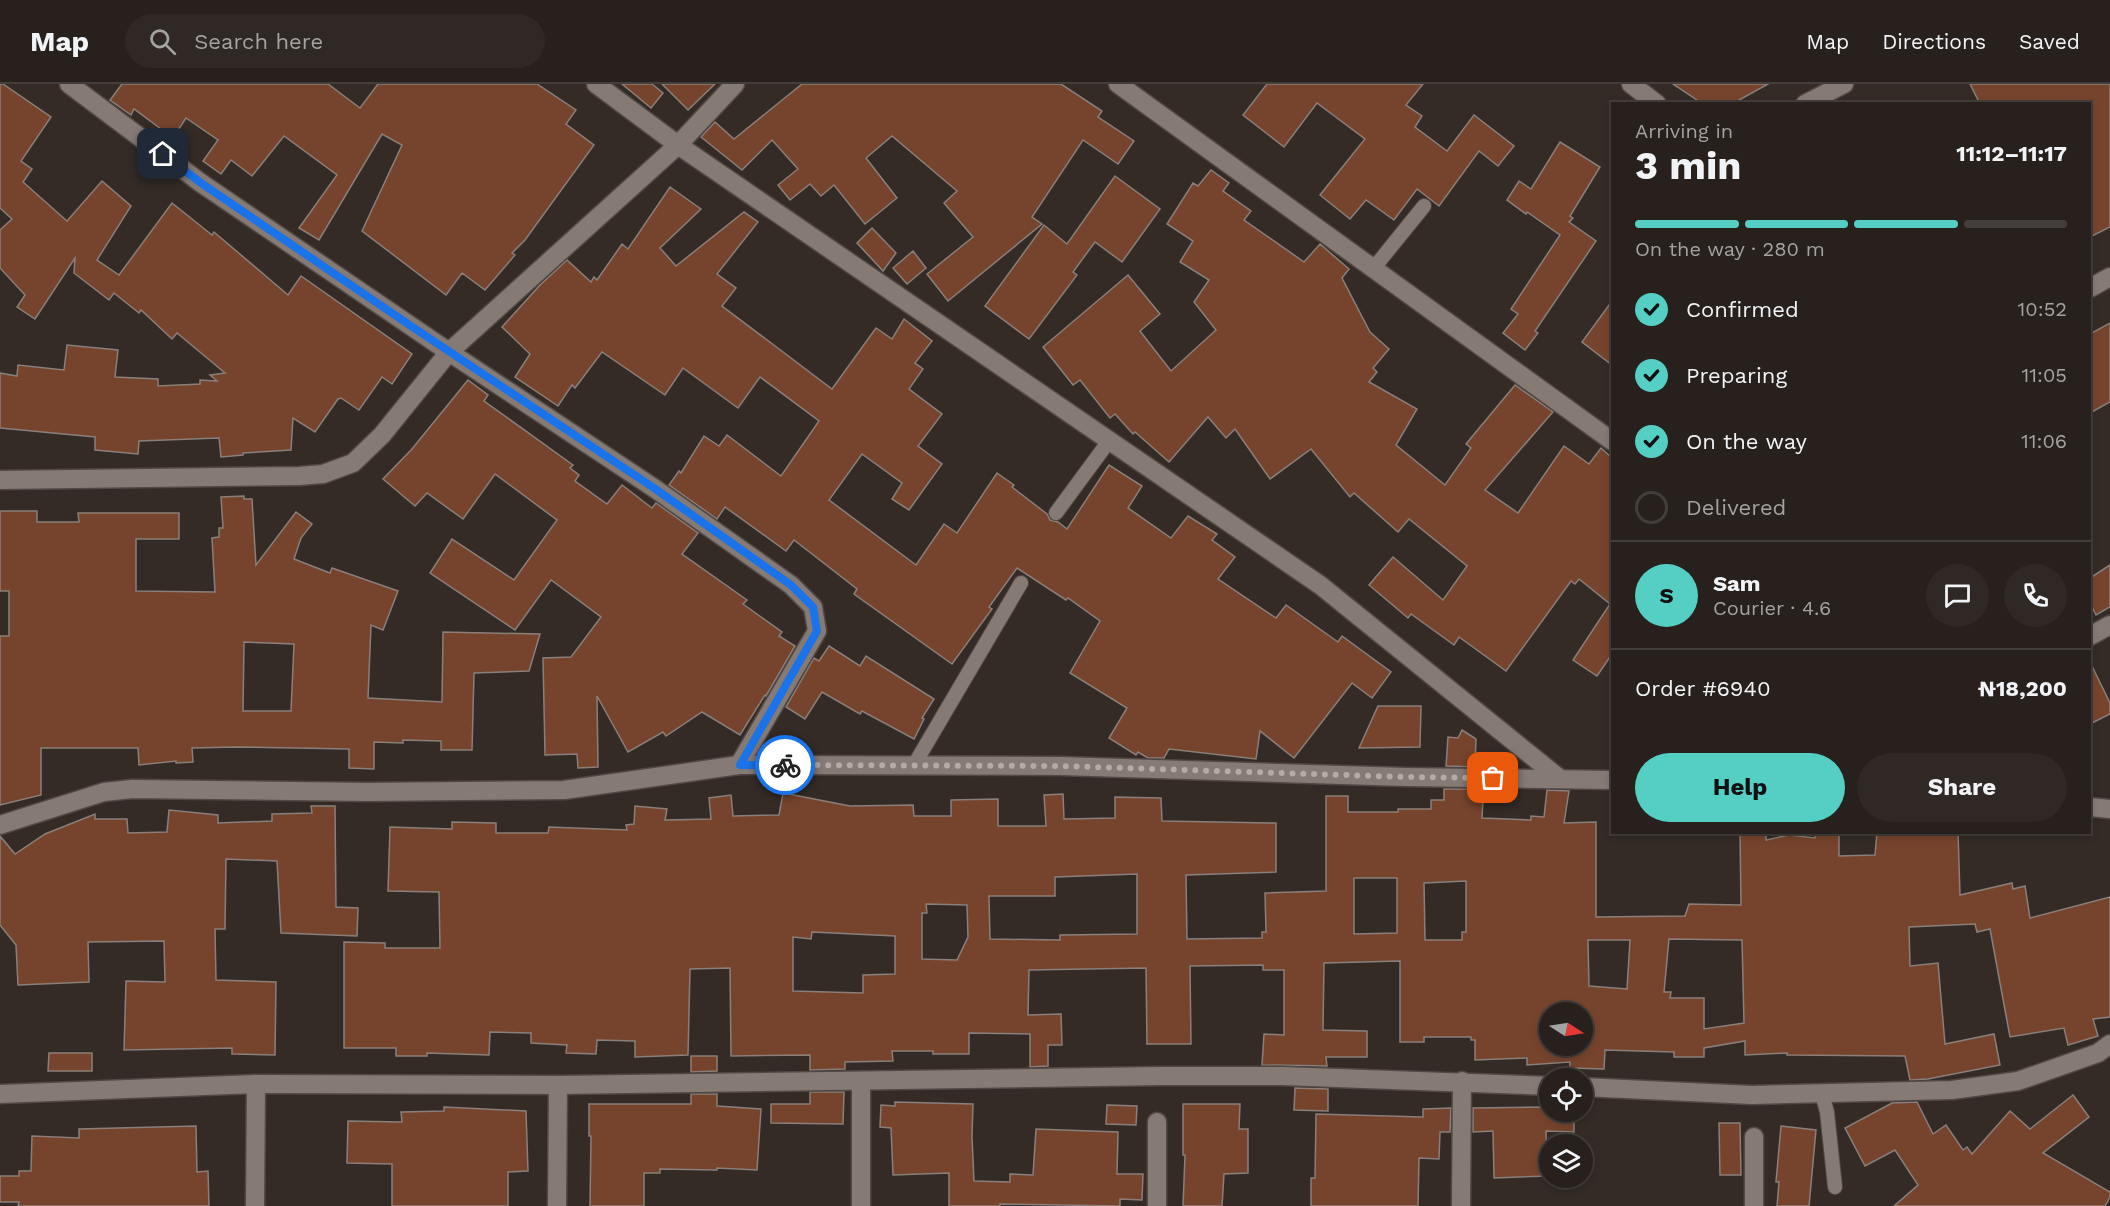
<!DOCTYPE html>
<html lang="en">
<head>
<meta charset="utf-8">
<style>
	:root { --surface:#27201c; --page:#2f2825; --text:#f1f3f6; --muted:#a4a3a3; --line:#433e3b; --accent:#55cec4 }
	body { margin:0; font-family:"Work Sans",sans-serif; background:var(--page); color:var(--text); height:100vh; display:flex; flex-direction:column; font-size:22px; white-space:nowrap }
	* { box-sizing:border-box; margin:0 }
	p { font-size:20px; color:var(--muted) }
	.icon { flex:none; width:33px; height:33px; fill:none; stroke:currentColor; stroke-width:2; stroke-linecap:round; stroke-linejoin:round }
	.map { position:relative; flex:1; overflow:hidden }
	.panel { position:absolute; left:1611px; top:18px; width:480px; height:732px; display:flex; flex-direction:column; background:var(--surface); border-radius:0px; box-shadow:0 3px 9px #0003,0 0 0 2px var(--line) }
	.panel>* { flex:none }
	.needle { width:39px; rotate:102deg }
	.fabs { position:absolute; left:1539px; top:918px; display:grid; gap:12px }
	.fabs a { display:grid; place-items:center; width:54px; height:54px; border-radius:50%; background:var(--surface); box-shadow:0 3px 9px #0003,0 0 0 2px var(--line); font-size:30px }
	.pin { position:absolute; display:grid; place-items:center; width:51px; height:51px; color:#fff; margin:-26px; border-radius:12px; box-shadow:0 3px 9px #0006 }
	.courier { position:absolute; display:grid; place-items:center; width:60px; height:60px; margin:-30px; border:4px solid #1a73e8; border-radius:50%; background:#fff; color:#222; box-shadow:0 2px 8px #0007 }
	.overview em { font-style:normal; font-weight:700 }
	.overview div { display:flex; flex-direction:column-reverse }
	.overview { display:flex; align-items:center; justify-content:space-between; height:102px; padding:0 24px }
	h1 { font-size:39px; font-weight:700; line-height:45px }
	.bar { display:grid; grid-template-columns:repeat(4,1fr); gap:9px 6px; align-content:center; height:72px; padding:0 24px }
	.bar i { height:8px; border-radius:4px; background:var(--line) }
	.bar .on { background:var(--accent) }
	.bar p { grid-column:span 4 }
	.line { display:flex; align-items:center; gap:15px; padding:0 24px; border-top:2px solid var(--line) }
	.line div { flex:1 }
	.round { display:grid; place-items:center; flex:none; width:63px; height:63px; border-radius:32px; background:var(--page) }
	ol { padding:0 24px; list-style:none }
	li { display:flex; align-items:center; gap:18px; height:66px }
	li p { margin-inline-start:auto }
	li .icon { padding:6px; border-radius:50%; background:var(--accent); color:#111; stroke-width:4 }
	li:last-child { color:var(--muted) }
	li i { width:33px; height:33px; border:3px solid var(--line); border-radius:50% }
	.primary-button { display:flex; gap:12px; margin-top:auto; padding:12px 24px }
	.primary-button a { flex:1; height:69px; border-radius:36px; background:var(--accent); color:#111; font-size:24px; font-weight:700; line-height:69px; text-align:center }
	.primary-button a+a { background:var(--page); color:var(--text) }
	header { display:flex; align-items:center; gap:36px; box-sizing:border-box; height:84px; padding:0 30px; background:var(--surface); border-bottom:2px solid var(--line) }
	header strong { font-size:28px }
	nav { display:flex; gap:33px; margin-inline-start:auto; font-size:21px }
	.search { width:420px; height:54px; background:var(--page); display:flex; align-items:center; gap:15px; box-sizing:border-box; padding:0 21px; border-radius:33px; color:var(--muted); font-size:22px }
	.map>svg:first-child { display:block }
	.building { fill:#76442d; stroke:#8a7f7a; stroke-width:1.5; fill-rule:evenodd }
	.lines { fill:none; stroke-linecap:round; stroke-linejoin:round }
	.lane-casing { stroke:#514845; stroke-width:16 }
	.street-casing { stroke:#514845; stroke-width:21 }
	.lane { stroke:#867a75; stroke-width:14 }
	.street { stroke:#867a75; stroke-width:18 }
	.done { stroke:#b3aba8; stroke-width:6; stroke-dasharray:0 10.8 }
	.route { stroke:#1a73e8; stroke-width:8 }
</style>
</head>
<body>
<header>
<strong>Map</strong>
<div class="search"><svg class="icon" aria-label="search" viewBox="0 0 24 24"><circle cx="10" cy="10" r="6"/><path d="M15 15l6 6"/></svg>Search here</div>
<nav><a>Map</a><a>Directions</a><a>Saved</a></nav>
</header>
<div class="map">
<svg width="2110" height="1122" viewBox="0 0 2110 1122">
	<rect width="100%" height="100%" fill="#342b26"/>
	<!-- building -->
	<g class="building">
		<polygon points="0,0 3,0 51,33 21,77 32,85 23,98 67,137 102,97 131,122 97,176 119,191 172,119 212,151 214,148 288,211 301,192 412,270 392,300 382,293 359,326 341,314 338,315 315,348 293,334 291,366 243,369 243,371 221,373 219,354 139,357 138,370 95,366 95,353 0,344 0,289 17,292 18,281 64,286 67,261 118,266 115,293 158,295 158,302 200,300 200,296 217,297 210,291 225,289 177,249 172,255 141,226 139,229 114,209 109,216 74,189 75,174 35,235 17,223 25,211 0,184 0,146 12,135 0,124"/>
		<polygon points="122,0 328,0 360,24 378,0 537,0 576,26 566,40 594,61 525,156 512,169 515,171 485,206 462,189 446,211 362,147 402,61 382,50 319,156 299,144 337,91 284,52 252,92 231,76 221,90 203,77 218,56 186,34 173,54 134,25 131,31 110,16"/>
		<polygon points="622,0 652,0 663,9 651,24"/>
		<polygon points="662,0 715,0 688,26"/>
		<polygon points="802,0 1061,0 1102,27 1098,33 1134,57 1118,80 1083,56 1032,133 1042,140 948,217 927,190 973,153 944,119 957,107 892,52 866,74 897,114 865,140 834,101 821,112 810,100 790,116 778,101 798,85 772,56 742,86 701,53 715,38 734,55"/>
		<polygon points="1267,0 1423,0 1406,21 1422,32 1415,43 1447,67 1474,31 1514,62 1498,82 1479,67 1439,122 1417,105 1394,136 1366,116 1350,135 1320,111 1365,55 1317,19 1284,63 1243,31"/>
		<polygon points="1673,0 1768,0 1732,20 1703,20"/>
		<polygon points="1970,0 2110,0 2110,143 2090,153 2090,20 1980,20"/>
		<polygon points="1560,58 1600,83 1570,132 1573,134 1569,138 1596,157 1535,247 1538,249 1525,266 1503,249 1518,230 1511,225 1560,151 1527,128 1526,130 1507,116 1519,97 1531,105"/>
		<polygon points="1211,86 1229,99 1223,107 1251,127 1244,136 1304,178 1320,160 1349,185 1342,194 1370,248 1389,265 1373,284 1377,288 1369,298 1417,325 1396,361 1445,401 1471,364 1466,360 1515,301 1553,328 1485,406 1518,429 1564,362 1589,380 1601,364 1612,374 1612,570 1597,592 1573,576 1610,520 1579,495 1575,500 1571,497 1506,587 1459,553 1454,561 1411,530 1408,534 1369,501 1393,473 1443,516 1467,482 1409,435 1398,448 1354,409 1350,413 1311,365 1270,395 1235,345 1226,354 1208,333 1169,378 1135,348 1133,350 1115,330 1110,334 1080,296 1073,301 1043,263 1128,191 1160,230 1140,247 1171,287 1216,246 1194,218 1209,196 1180,178 1193,157 1167,140 1193,99 1198,102"/>
		<polygon points="1115,92 1160,125 1122,178 1095,158 1073,188 1077,191 1029,255 985,222 1044,141 1067,160"/>
		<polygon points="670,103 701,125 660,164 676,182 744,128 758,138 717,190 736,204 722,222 832,305 876,244 892,255 904,235 932,257 915,279 923,285 909,305 942,330 918,362 942,380 909,426 892,415 902,399 862,370 829,416 916,481 944,440 957,449 997,389 1014,401 1012,403 1047,430 1050,436 1058,438 1067,445 1109,381 1142,402 1128,424 1171,454 1188,432 1217,450 1212,456 1235,473 1218,495 1276,534 1286,521 1338,558 1342,552 1391,588 1372,614 1352,599 1294,674 1260,647 1256,675 1169,665 1164,674 1148,674 1138,668 1136,671 1109,654 1127,624 1070,589 1100,537 1068,514 1066,516 1017,484 989,523 992,525 952,580 854,510 857,505 794,456 786,467 725,423 717,435 669,401 679,387 681,389 704,352 719,362 727,351 781,392 819,337 760,293 738,324 683,284 665,311 602,268 575,304 572,301 558,322 515,293 530,270 502,243 540,201 567,176 591,198 594,193 597,196 622,160 628,165"/>
		<polygon points="872,144 896,169 883,187 857,159"/>
		<polygon points="913,167 926,184 907,200 893,184"/>
		<polygon points="1612,217 1612,281 1582,258"/>
		<polygon points="2110,239 2110,318 2090,329 2090,250"/>
		<polygon points="468,296 488,311 484,317 573,381 570,384 579,391 575,397 607,420 622,401 652,424 656,419 698,449 682,470 747,516 743,520 782,548 779,552 795,562 766,612 765,611 740,651 702,628 666,652 663,648 628,668 597,612 598,683 578,684 577,670 545,671 543,574 571,573 601,533 551,496 515,546 430,489 452,455 514,496 557,436 495,390 463,435 427,409 415,422 383,395 412,365"/>
		<path d="M 244,412 L 244,415 L 252,415 L 256,481 L 296,428 L 312,440 L 301,454 L 294,475 L 330,489 L 332,484 L 398,507 L 383,546 L 371,541 L 368,614 L 442,618 L 443,548 L 540,550 L 529,587 L 474,589 L 472,666 L 441,666 L 441,657 L 403,656 L 403,659 L 374,658 L 374,685 L 349,684 L 349,665 L 236,663 L 192,664 L 193,678 L 176,679 L 176,677 L 139,681 L 138,664 L 41,664 L 41,711 L 0,721 L 0,552 L 9,552 L 9,507 L 0,507 L 0,427 L 37,427 L 37,438 L 79,438 L 78,429 L 179,429 L 179,455 L 136,455 L 136,507 L 215,508 L 212,454 L 219,453 L 219,444 L 223,444 L 221,413 ZM 244,558 L 294,560 L 291,627 L 243,627 Z"/>
		<polygon points="2110,481 2110,523 2096,531 2090,519 2090,494"/>
		<polygon points="829,562 860,582 866,572 934,615 922,634 924,635 914,655 862,627 860,630 822,608 805,635 786,623 814,574 819,577"/>
		<polygon points="2090,578 2110,619 2110,630 2090,640"/>
		<polygon points="1378,622 1421,622 1420,663 1359,664"/>
		<polygon points="1462,646 1476,655 1475,683 1446,682 1448,653 1458,654"/>
		<path d="M 1444,705 L 1474,705 L 1474,716 L 1483,716 L 1482,734 L 1531,736 L 1531,732 L 1544,733 L 1547,706 L 1569,707 L 1564,739 L 1596,738 L 1596,833 L 1685,832 L 1689,820 L 1741,821 L 1740,748 L 1766,748 L 1766,756 L 1789,751 L 1815,754 L 1815,748 L 1839,748 L 1839,772 L 1875,771 L 1877,748 L 1958,748 L 1960,811 L 2012,799 L 2013,805 L 2025,802 L 2030,834 L 2110,813 L 2110,933 L 2093,935 L 2098,952 L 2068,961 L 2064,944 L 2010,953 L 1990,845 L 1977,848 L 1975,840 L 1909,843 L 1910,882 L 1938,879 L 1945,960 L 1994,950 L 2000,981 L 1928,995 L 1910,996 L 1905,972 L 1787,971 L 1787,969 L 1745,971 L 1745,957 L 1704,964 L 1704,973 L 1674,973 L 1674,968 L 1605,966 L 1604,985 L 1570,984 L 1570,978 L 1527,981 L 1527,974 L 1475,976 L 1475,956 L 1471,956 L 1471,953 L 1424,953 L 1424,958 L 1400,958 L 1400,877 L 1324,879 L 1323,946 L 1367,947 L 1367,973 L 1326,973 L 1327,982 L 1262,981 L 1264,950 L 1284,951 L 1284,886 L 1263,886 L 1263,881 L 1190,882 L 1191,960 L 1147,960 L 1146,884 L 1029,886 L 1028,931 L 1061,930 L 1062,961 L 1048,961 L 1048,982 L 1030,983 L 1030,950 L 969,949 L 969,970 L 933,970 L 933,967 L 892,967 L 893,977 L 845,978 L 845,985 L 810,986 L 810,971 L 731,972 L 730,884 L 690,885 L 688,971 L 635,973 L 635,957 L 597,956 L 596,970 L 566,969 L 567,961 L 531,959 L 531,949 L 490,948 L 489,971 L 427,969 L 427,972 L 396,972 L 396,964 L 344,964 L 344,858 L 385,859 L 385,864 L 440,864 L 439,808 L 388,807 L 390,743 L 452,745 L 452,738 L 496,739 L 496,749 L 548,749 L 549,743 L 627,746 L 626,741 L 634,740 L 635,722 L 667,725 L 665,736 L 711,735 L 709,714 L 731,711 L 733,732 L 779,731 L 783,709 L 850,722 L 913,721 L 914,732 L 951,732 L 951,716 L 998,715 L 998,742 L 1046,742 L 1044,711 L 1063,710 L 1064,735 L 1115,734 L 1115,713 L 1161,714 L 1162,737 L 1276,739 L 1276,788 L 1186,791 L 1187,855 L 1262,854 L 1262,848 L 1266,848 L 1265,809 L 1326,807 L 1326,712 L 1348,712 L 1348,728 L 1398,728 L 1398,725 L 1431,725 L 1431,716 L 1444,716 ZM 1137,790 L 1137,850 L 1060,851 L 1060,856 L 990,855 L 989,812 L 1055,812 L 1055,793 ZM 1354,794 L 1397,794 L 1397,849 L 1354,850 ZM 1466,797 L 1466,848 L 1462,848 L 1462,856 L 1425,856 L 1424,799 ZM 926,820 L 967,821 L 968,853 L 957,876 L 922,875 L 922,829 L 927,829 ZM 812,848 L 895,852 L 895,890 L 863,891 L 863,909 L 793,907 L 793,853 L 811,855 ZM 1669,855 L 1742,856 L 1744,939 L 1704,945 L 1704,914 L 1670,914 L 1671,908 L 1664,908 ZM 1588,856 L 1630,856 L 1627,905 L 1589,902 ZM 1550,928 L 1582,928 L 1582,962 L 1550,962 Z"/>
		<polygon points="311,722 335,722 336,823 358,824 357,852 281,849 277,777 226,775 225,845 215,845 216,896 276,898 275,971 232,970 232,964 124,966 126,897 165,898 164,857 88,858 89,898 18,901 16,861 0,841 0,752 15,770 45,750 95,730 95,735 127,735 128,749 167,748 169,726 218,731 218,739 272,737 272,730 312,729"/>
		<polygon points="49,969 92,969 92,987 48,987"/>
		<polygon points="691,972 717,972 717,987 691,988"/>
		<polygon points="1295,1004 1328,1005 1328,1027 1294,1026"/>
		<polygon points="810,1008 844,1008 843,1040 771,1039 771,1020 810,1020"/>
		<polygon points="691,1010 717,1010 717,1022 761,1025 757,1086 717,1084 717,1086 660,1085 660,1089 644,1089 644,1122 590,1122 591,1052 589,1052 589,1020 691,1020"/>
		<polygon points="2073,1011 2089,1033 2043,1069 2110,1108 2110,1113 2105,1122 1894,1122 1918,1101 1895,1066 1865,1082 1845,1044 1892,1019 1917,1018 1933,1050 1946,1041 1963,1066 1967,1063 1972,1070 2010,1027 2030,1045"/>
		<polygon points="895,1018 973,1020 972,1053 974,1097 1010,1098 1010,1090 1033,1091 1036,1045 1118,1048 1117,1090 1143,1090 1142,1116 1120,1115 1120,1122 1000,1120 1000,1122 949,1122 949,1089 893,1091 891,1044 880,1043 881,1021 895,1022"/>
		<polygon points="1183,1020 1240,1020 1239,1045 1248,1045 1248,1089 1224,1090 1222,1122 1183,1122 1185,1071 1183,1071"/>
		<polygon points="1107,1021 1137,1022 1136,1041 1106,1040"/>
		<polygon points="444,1023 526,1027 528,1087 508,1088 508,1122 392,1122 392,1080 347,1079 348,1037 402,1038 401,1028 444,1027"/>
		<polygon points="1550,1023 1550,1028 1574,1028 1574,1048 1546,1047 1547,1092 1494,1094 1493,1047 1473,1048 1473,1024"/>
		<polygon points="1451,1024 1450,1048 1440,1048 1439,1075 1419,1074 1418,1122 1311,1122 1311,1094 1315,1094 1316,1030 1423,1033 1423,1025"/>
		<polygon points="1719,1039 1740,1039 1741,1091 1720,1091"/>
		<polygon points="196,1042 197,1088 208,1087 209,1122 18,1122 19,1118 0,1118 0,1092 19,1092 19,1087 31,1087 32,1052 79,1054 79,1045"/>
		<polygon points="1781,1042 1816,1046 1809,1122 1777,1122 1779,1098 1776,1098"/>
	</g>
	<g class="lines">
		<!-- lane casing -->
		<g class="lane-casing">
			<g id="lane">
				<polyline points="1373,185 1424,122"/>
				<polyline points="1056,429 1109,357"/>
				<polyline points="914,681 1021,499"/>
				<polyline points="1822,1010 1827,1028 1835,1103"/>
			</g>
		</g>
		<!-- street casing -->
		<g class="street-casing">
			<g id="street">
				<polyline points="69,0 201,99 449,268 654,404 791,501 813,523 817,547 739,681"/>
				<polyline points="596,0 678,61 1320,501 1559,694"/>
				<polyline points="1118,0 1612,357"/>
				<polyline points="1631,0 1657,20"/>
				<polyline points="1805,20 1844,0"/>
				<polyline points="2090,204 2110,193"/>
				<polyline points="0,396 299,392 323,390 353,379 382,351 449,268 678,61 735,0"/>
				<polyline points="2090,552 2110,541"/>
				<polyline points="2090,723 2110,725"/>
				<polyline points="0,741 104,708 132,705 368,708 564,706 739,681 1061,682 1406,693 1612,696"/>
				<polyline points="1582,1003 1752,1011 1952,1006 2018,997 2098,969 2110,960"/>
				<polyline points="0,1010 256,1000 558,1001 1161,992 1283,992 1550,1002"/>
				<polyline points="1754,1053 1754,1122"/>
				<polyline points="255,1122 256,1000"/>
				<polyline points="557,1122 558,1001"/>
				<polyline points="861,1122 861,997"/>
				<polyline points="1157,1122 1157,1038"/>
				<polyline points="1461,1122 1462,997"/>
			</g>
		</g>
		<!-- lane -->
		<use href="#lane" class="lane"/>
		<!-- street -->
		<use href="#street" class="street"/>
	</g>
	<g class="lines">
		<!-- done -->
		<polyline class="done" points="785,681 1061,682 1406,693 1493,694"/>
		<!-- route -->
		<polyline class="route" points="163,70 201,99 411,242 654,404 791,501 813,523 817,547 740,681 785,681"/>
	</g>
</svg>
<div class="fabs">
<a><svg class="needle" viewBox="-14 -14 28 28"><path d="M0-13l5 13h-10z" fill="#e53935"/><path d="M0 13l5-13h-10z" fill="#a4a3a3"/></svg></a>
<a><svg class="icon" aria-label="locate" viewBox="0 0 24 24"><circle cx="12" cy="12" r="6"/><path d="M12 2v4M12 18v4M2 12h4M18 12h4"/></svg></a>
<a><svg class="icon" aria-label="layers" viewBox="0 0 24 24"><path d="M12 4l9 5-9 5-9-5zM3 14l9 5 9-5"/></svg></a>
</div>
<div class="pin" style="left:1493px;top:694px;background:#ea580c"><svg class="icon" aria-label="bag" viewBox="0 0 24 24"><path d="M5 8h14l-1 12H6zM9 8a3 3 0 0 1 6 0"/></svg></div>
<div class="pin" style="left:163px;top:70px;background:#1f2937"><svg class="icon" aria-label="home" viewBox="0 0 24 24"><path d="M3 11l9-7 9 7M6 9v11h12V9"/></svg></div>
<div class="courier" style="left:785px;top:681px"><svg class="icon" aria-label="bike" viewBox="0 0 24 24"><circle cx="6" cy="16" r="4"/><circle cx="18" cy="16" r="4"/><path d="M6 16l4-8h5l3 8M10 8l3 8H6M13 5h3"/></svg></div>
<section class="panel">
<div class="overview"><div><h1>3 min</h1><p>Arriving in</p></div><em>11:12–11:17</em></div>
<div class="bar"><i class="on"></i><i class="on"></i><i class="on"></i><i></i><p>On the way · 280 m</p></div>
<ol>
<li><svg class="icon" aria-label="check" viewBox="0 0 24 24"><path d="M5 12l5 5 9-10"/></svg>Confirmed<p>10:52</p></li>
<li><svg class="icon" aria-label="check" viewBox="0 0 24 24"><path d="M5 12l5 5 9-10"/></svg>Preparing<p>11:05</p></li>
<li><svg class="icon" aria-label="check" viewBox="0 0 24 24"><path d="M5 12l5 5 9-10"/></svg>On the way<p>11:06</p></li>
<li><i></i>Delivered</li>
</ol>
<div class="line" style="height:108px"><b class="round" style="background:var(--accent);color:#111">S</b><div><b>Sam</b><p>Courier · 4.6</p></div><a class="round"><svg class="icon" aria-label="chat" viewBox="0 0 24 24"><path d="M4 5h16v11H9l-5 4z"/></svg></a><a class="round"><svg class="icon" aria-label="phone" viewBox="0 0 24 24"><path d="M5 4h4l2 5-3 2q2 4 5 5l2-3 5 2v4C11 20 4 13 5 4z"/></svg></a></div>
<div class="line" style="height:78px"><div>Order #6940</div><b>₦18,200</b></div>
<div class="primary-button"><a>Help</a><a>Share</a></div>
</section>
</div>
</body>
</html>
